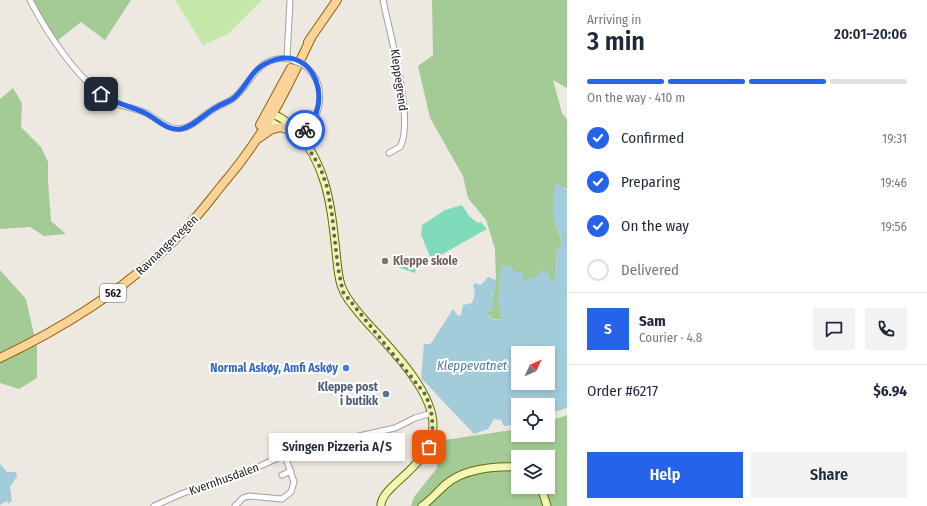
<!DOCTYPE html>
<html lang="en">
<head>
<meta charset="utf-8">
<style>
	:root { --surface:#fff; --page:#f2f2f3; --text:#1f2937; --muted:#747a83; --line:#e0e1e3; --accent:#2563eb }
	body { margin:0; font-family:"Fira Sans Condensed",sans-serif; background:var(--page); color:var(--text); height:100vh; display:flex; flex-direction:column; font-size:15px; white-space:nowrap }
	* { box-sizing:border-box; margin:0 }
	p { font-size:13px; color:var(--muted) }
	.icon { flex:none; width:22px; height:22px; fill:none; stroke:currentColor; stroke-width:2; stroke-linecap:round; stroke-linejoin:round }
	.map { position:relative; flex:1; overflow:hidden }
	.details { display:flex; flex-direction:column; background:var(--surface); width:360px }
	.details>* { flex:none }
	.needle { width:26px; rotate:46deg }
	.fabs { position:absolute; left:511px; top:346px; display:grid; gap:8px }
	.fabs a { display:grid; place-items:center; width:44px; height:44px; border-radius:0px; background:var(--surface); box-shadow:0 2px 6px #0003; font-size:20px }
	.pin { position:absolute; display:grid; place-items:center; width:34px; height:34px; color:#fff; margin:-17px; border-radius:8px; box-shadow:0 2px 6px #0006 }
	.courier { position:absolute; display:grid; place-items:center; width:40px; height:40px; margin:-20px; border:3px solid #2563eb; border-radius:50%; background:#fff; color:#222; box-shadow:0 1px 5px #0007 }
	.bubble { position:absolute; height:28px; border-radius:0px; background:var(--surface); box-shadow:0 2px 6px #0003; font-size:13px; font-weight:600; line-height:28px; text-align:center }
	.summary em { font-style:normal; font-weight:600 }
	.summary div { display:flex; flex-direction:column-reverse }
	.summary { display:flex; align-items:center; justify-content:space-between; height:68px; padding:0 20px }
	h1 { font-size:26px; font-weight:600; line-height:30px }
	.bar { display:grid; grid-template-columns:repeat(4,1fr); gap:6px 4px; align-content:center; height:48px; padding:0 20px }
	.bar i { height:5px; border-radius:3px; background:var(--line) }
	.bar .active { background:var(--accent) }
	.bar p { grid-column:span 4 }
	.line { display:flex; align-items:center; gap:10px; padding:0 20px; border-top:1px solid var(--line) }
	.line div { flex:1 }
	.round { display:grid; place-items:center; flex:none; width:42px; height:42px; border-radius:0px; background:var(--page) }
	ol { padding:0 20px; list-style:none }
	li { display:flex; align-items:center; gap:12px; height:44px }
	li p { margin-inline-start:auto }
	li .icon { padding:4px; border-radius:50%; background:var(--accent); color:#fff; stroke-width:4 }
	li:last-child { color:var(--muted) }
	li i { width:22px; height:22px; border:2px solid var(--line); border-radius:50% }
	.action { display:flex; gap:8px; margin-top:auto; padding:8px 20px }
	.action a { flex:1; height:46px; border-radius:0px; background:var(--accent); color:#fff; font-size:16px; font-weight:600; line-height:46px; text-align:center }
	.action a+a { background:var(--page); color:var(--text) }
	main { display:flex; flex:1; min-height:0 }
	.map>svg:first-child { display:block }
	.grass { fill:#c5e7a7 }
	.forest { fill:#a4cb96; fill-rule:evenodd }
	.pitch { fill:#80dbba }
	.water { fill:#a2ccda; fill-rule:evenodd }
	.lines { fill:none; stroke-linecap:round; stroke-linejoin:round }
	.minor-casing { stroke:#a2a2a2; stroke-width:7 }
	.secondary-casing { stroke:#606e07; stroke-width:9 }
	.primary-casing { stroke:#8f6503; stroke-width:10 }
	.minor { stroke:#fff; stroke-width:5 }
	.secondary { stroke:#f2f7b4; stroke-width:7 }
	.primary { stroke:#f9d39a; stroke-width:8 }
	.minor-bridge-casing { stroke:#a2a2a2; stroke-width:7; stroke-linecap:butt }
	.minor-bridge { stroke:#fff; stroke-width:5 }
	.done { stroke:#646360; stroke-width:4; stroke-dasharray:0 7.2 }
	.route { stroke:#2563eb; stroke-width:5 }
	.education-dot { fill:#8d6e63; stroke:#fff; stroke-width:1.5 }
	.shop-dot { fill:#3f7fe0; stroke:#fff; stroke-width:1.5 }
	.service-dot { fill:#5c6f8a; stroke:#fff; stroke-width:1.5 }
	.labels { text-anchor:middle; stroke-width:4; stroke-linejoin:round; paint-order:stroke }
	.shield { fill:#fff; stroke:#5f5f5f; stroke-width:1 }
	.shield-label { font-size:11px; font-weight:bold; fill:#1b1b1b }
	.street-label { font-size:12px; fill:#1b1b1b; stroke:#fff }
	.education-label { font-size:12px; font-weight:bold; fill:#785e54; stroke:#fff; text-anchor:start }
	.shop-label { font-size:12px; font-weight:bold; fill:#366cbe; stroke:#fff; text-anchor:end }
	.service-label { font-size:12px; font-weight:bold; fill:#4e5e75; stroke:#fff; text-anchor:end }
	.water-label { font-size:13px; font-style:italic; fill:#4b77a8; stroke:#fff }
</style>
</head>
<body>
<main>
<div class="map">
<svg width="567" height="506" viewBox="0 0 567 506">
	<rect width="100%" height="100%" fill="#ede9e1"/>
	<!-- grass -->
	<polygon class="grass" points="175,0 262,0 228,34 203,45"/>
	<!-- forest -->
	<g class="forest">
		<polygon points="31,0 131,0 105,40 81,22 57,41"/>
		<path d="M 432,0 L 567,0 L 567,88 L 553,80 L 562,113 L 567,119 L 567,191 L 564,187 L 553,196 L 553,216 L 562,242 L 557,250 L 556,275 L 553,282 L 549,279 L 549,276 L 524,281 L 508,265 C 500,288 497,295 502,319 C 494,320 491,320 487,312 L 496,285 L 495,249 L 486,220 L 468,198 L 463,176 L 430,118 L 418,66 L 433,55 Z"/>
		<polygon points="13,88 22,103 21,127 41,147 48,162 48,181 51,221 66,234 44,236 30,227 0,229 0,99"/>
		<polygon points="0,270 26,299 37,348 37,378 19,389 0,383"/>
		<path d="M 567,415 L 567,506 L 411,506 L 414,497 L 437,468 L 439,451 L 445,440 L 518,429 L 518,435 L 548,435 L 548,422 ZM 518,457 L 548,457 L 548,487 L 518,487 Z"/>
	</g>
	<!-- pitch -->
	<g class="pitch">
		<polygon points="462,205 469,216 478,223 481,222 487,229 441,255 430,256 421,235 422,225 445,210"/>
		<polygon points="403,259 418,263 415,273 400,268"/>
	</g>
	<!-- water -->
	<g class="water">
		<path d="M 556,181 L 567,191 L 567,408 L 548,414 L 548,405 L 518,405 L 518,424 L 504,426 L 501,420 L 494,419 L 488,429 L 474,434 L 421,378 L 424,344 L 430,344 L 432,342 L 453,309 L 458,316 L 461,315 L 463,305 L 472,303 L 475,293 L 473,285 L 475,283 L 481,285 L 488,277 L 496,280 L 496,290 L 492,294 L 494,302 L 491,311 L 487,313 C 491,320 494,321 502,319 L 498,303 L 501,266 L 508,265 L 516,272 L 522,272 L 524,281 L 535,277 L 541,271 L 547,270 L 549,279 L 553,281 L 556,275 L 557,250 L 562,241 L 553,216 L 553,196 ZM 518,353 L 548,353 L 548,383 L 518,383 Z"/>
		<polygon points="0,464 7,472 16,472 17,476 10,487 12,501 8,504 7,501 0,505"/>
	</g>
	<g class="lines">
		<!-- minor casing -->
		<g class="minor-casing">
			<g id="minor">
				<path d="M 30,0 C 47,33 77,79 109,100 C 120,107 134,107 146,113 C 159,120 171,133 187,127 C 197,123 205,114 215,108 C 222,104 230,102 236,96 C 253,80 258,55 290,59"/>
				<path d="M 383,0 C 389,31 415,121 400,147 L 389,153"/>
				<polyline points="287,58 290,0"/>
				<path d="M 300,135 C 323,117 328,84 304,65"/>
				<polyline points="282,475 291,471"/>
				<polyline points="154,506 181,494 260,466 296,450 395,428 415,418 432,413"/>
				<polyline points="235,506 243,498 249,496 282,499 291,492 294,482 285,456"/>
			</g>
		</g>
		<!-- secondary casing -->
		<g class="secondary-casing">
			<g id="secondary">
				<path d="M 300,135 C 288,129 271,127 266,114 C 278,113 288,122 296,131 C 325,162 331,203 335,243 C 337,257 337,272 341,285 C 345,298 355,308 363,318 C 386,344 433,389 433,425 C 433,467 380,485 381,506"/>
				<polyline points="541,487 547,506"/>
				<path d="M 422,506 C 431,500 437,492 445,485 C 463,469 494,466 518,467"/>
			</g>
		</g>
		<!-- primary casing -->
		<g class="primary-casing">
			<g id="primary">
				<polyline points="308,42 337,0"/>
				<polyline points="260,125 291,68"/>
				<polyline points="259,138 272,129 281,127"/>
				<path d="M 0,358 C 69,325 133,285 185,229 C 199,215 210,200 222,185 C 241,163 258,139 273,113 C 287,89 299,63 311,38"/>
			</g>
		</g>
		<!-- minor -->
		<use href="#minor" class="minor"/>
		<!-- secondary -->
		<use href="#secondary" class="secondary"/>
		<!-- primary -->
		<use href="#primary" class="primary"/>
		<!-- minor-bridge casing -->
		<g class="minor-bridge-casing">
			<polyline id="minor-bridge" points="290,59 304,65"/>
		</g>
		<!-- minor-bridge -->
		<use href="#minor-bridge" class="minor-bridge"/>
	</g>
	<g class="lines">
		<!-- done -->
		<path class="done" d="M 305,130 L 300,135 L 320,167 L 327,187 L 332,215 L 338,268 L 343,292 L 425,394 C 433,411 435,429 429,447"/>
		<!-- route -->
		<path class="route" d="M 101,94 C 115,104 128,105 143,112 C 155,117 166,131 181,129 C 194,127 205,113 217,107 C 223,103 230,102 235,97 C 251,82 250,68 274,60 C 315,47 334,103 305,130"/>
	</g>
	<!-- markers -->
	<circle class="education-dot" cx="385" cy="261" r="4"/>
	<circle class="shop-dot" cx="346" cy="368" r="4"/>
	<circle class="service-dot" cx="386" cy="394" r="4"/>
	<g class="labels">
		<!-- shield labels -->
		<rect class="shield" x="100" y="284" width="26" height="18" rx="3"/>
		<g class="shield-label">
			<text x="113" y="297">562</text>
		</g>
		<!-- street labels -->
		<g class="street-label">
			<text transform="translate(399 80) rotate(82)" y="4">Kleppegrend</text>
			<text transform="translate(167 245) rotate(-44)" y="4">Ravnangervegen</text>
			<text transform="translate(224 479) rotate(-20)" y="4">Kvernhusdalen</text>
		</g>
		<!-- education labels -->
		<g class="education-label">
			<text x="393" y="265">Kleppe skole</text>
		</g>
		<!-- shop labels -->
		<g class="shop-label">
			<text x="338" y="372">Normal Askøy, Amfi Askøy</text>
		</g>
		<!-- service labels -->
		<g class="service-label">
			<text x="378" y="391">Kleppe post<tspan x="378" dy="14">i butikk</tspan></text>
		</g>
		<!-- water labels -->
		<g class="water-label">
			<text x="472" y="370">Kleppevatnet</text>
		</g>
	</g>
</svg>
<div class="fabs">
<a><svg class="needle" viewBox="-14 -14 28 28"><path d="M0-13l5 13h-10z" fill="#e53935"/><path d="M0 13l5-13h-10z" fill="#747a83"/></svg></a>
<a><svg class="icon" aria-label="locate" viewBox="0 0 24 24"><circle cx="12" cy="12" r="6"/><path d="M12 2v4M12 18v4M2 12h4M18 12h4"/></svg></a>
<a><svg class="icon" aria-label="layers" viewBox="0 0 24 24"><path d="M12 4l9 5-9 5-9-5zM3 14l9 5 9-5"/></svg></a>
</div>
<div class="pin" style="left:429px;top:447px;background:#ea580c"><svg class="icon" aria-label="bag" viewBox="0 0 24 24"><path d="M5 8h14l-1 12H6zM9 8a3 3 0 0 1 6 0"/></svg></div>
<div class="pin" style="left:101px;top:94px;background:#1f2937"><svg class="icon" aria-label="home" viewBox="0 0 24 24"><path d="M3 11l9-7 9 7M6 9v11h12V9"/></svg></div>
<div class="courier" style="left:305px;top:130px"><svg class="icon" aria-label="bike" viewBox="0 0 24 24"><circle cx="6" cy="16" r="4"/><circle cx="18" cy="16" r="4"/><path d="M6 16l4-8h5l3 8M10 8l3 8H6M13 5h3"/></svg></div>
<div class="bubble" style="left:269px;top:433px;width:136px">Svingen Pizzeria A/S</div>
</div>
<section class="details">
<div class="summary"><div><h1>3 min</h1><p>Arriving in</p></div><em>20:01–20:06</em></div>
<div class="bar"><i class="active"></i><i class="active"></i><i class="active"></i><i></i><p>On the way · 410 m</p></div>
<ol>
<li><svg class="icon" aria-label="check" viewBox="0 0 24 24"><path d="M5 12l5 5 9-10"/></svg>Confirmed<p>19:31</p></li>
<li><svg class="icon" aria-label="check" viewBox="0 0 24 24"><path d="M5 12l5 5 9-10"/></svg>Preparing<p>19:46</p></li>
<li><svg class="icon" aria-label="check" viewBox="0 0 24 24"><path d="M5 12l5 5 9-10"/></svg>On the way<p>19:56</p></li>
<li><i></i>Delivered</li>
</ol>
<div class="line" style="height:72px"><b class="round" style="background:var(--accent);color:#fff">S</b><div><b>Sam</b><p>Courier · 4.8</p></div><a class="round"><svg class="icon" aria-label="chat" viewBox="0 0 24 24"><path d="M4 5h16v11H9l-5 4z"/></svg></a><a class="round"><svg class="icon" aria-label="phone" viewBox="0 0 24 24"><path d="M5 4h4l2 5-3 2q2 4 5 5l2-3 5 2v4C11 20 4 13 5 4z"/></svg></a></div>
<div class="line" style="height:52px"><div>Order #6217</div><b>$6.94</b></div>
<div class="action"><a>Help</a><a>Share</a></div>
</section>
</main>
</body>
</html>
